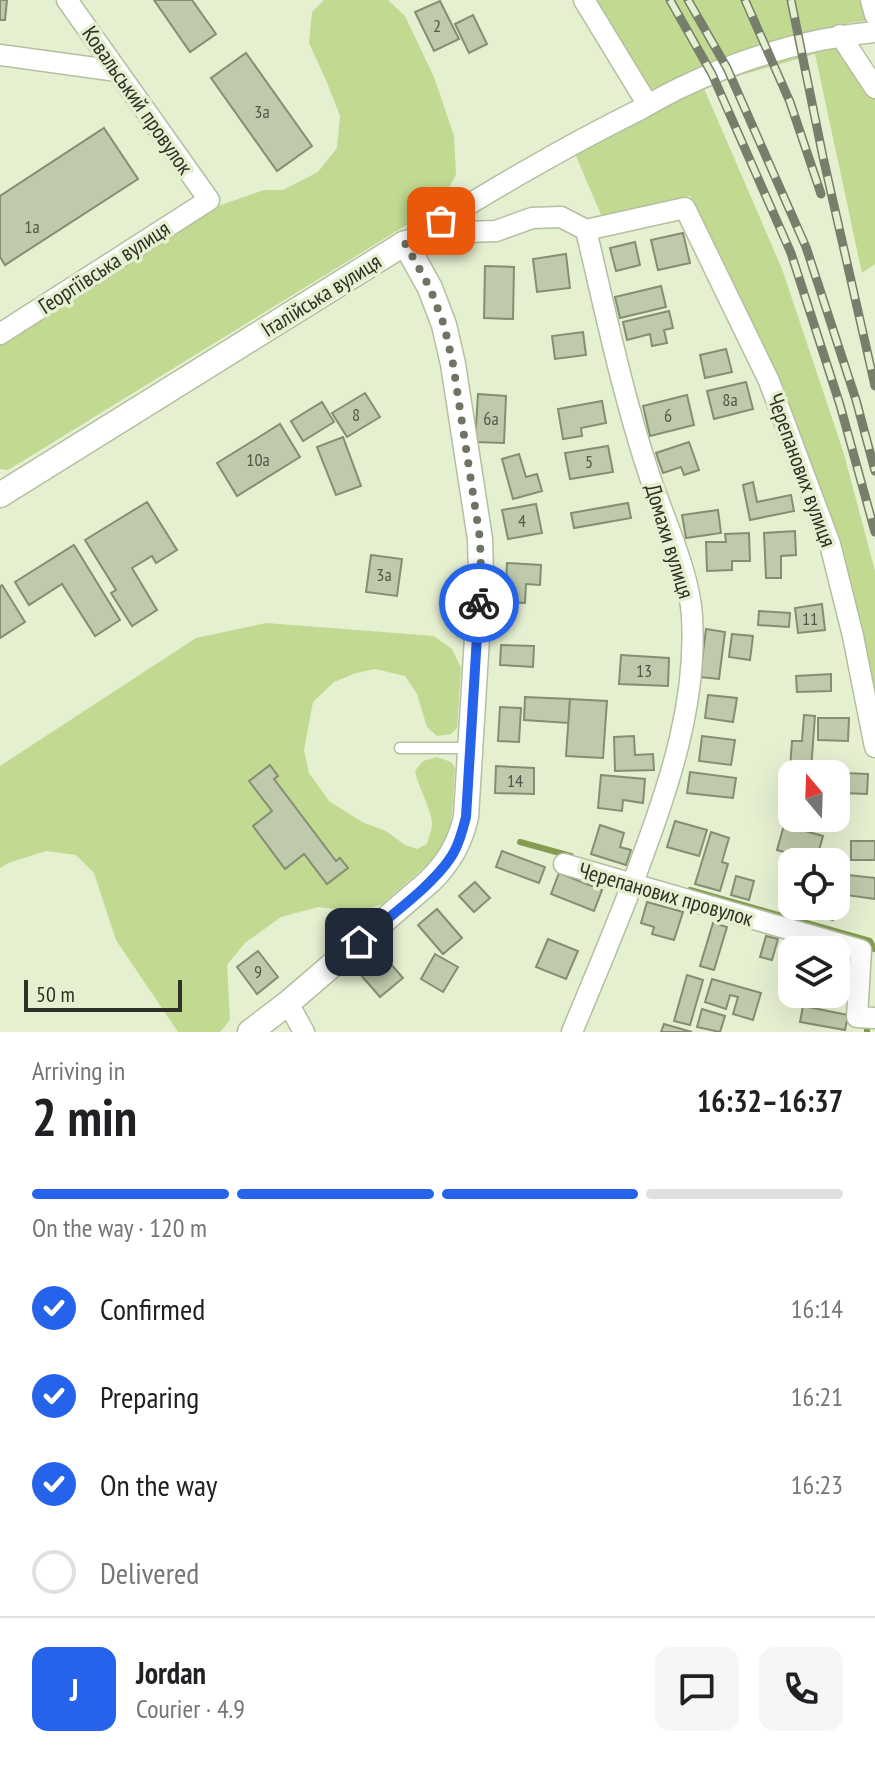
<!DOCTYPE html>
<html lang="en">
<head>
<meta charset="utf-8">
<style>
	:root { --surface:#fff; --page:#f6f6f6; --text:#202124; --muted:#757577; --line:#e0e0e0; --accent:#2563eb }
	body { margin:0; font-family:"PT Sans Narrow",sans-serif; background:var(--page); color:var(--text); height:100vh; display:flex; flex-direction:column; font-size:30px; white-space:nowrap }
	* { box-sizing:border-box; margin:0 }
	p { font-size:26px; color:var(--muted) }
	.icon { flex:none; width:44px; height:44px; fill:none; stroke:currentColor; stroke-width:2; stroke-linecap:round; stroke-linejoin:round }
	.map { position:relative; height:1032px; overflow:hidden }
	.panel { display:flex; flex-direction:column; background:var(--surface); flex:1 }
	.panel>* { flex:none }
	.needle { width:52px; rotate:341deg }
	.controls { position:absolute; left:778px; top:760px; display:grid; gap:16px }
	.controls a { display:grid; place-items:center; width:72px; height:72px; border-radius:16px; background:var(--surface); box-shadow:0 8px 32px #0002; font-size:40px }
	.scale { position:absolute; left:24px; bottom:20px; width:158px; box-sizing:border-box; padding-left:8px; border:4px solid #2d3126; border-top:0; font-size:22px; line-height:28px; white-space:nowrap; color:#2d3126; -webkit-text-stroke:6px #e5f0d1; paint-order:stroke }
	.pin { position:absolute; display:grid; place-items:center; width:68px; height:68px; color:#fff; margin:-34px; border-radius:16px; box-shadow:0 4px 12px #0006 }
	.courier { position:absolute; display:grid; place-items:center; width:80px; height:80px; margin:-40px; border:6px solid #2563eb; border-radius:50%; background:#fff; color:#222; box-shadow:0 2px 10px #0007 }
	.overview em { font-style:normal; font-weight:800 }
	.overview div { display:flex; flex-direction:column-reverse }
	.overview { display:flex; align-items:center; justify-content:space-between; height:136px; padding:0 32px }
	h1 { font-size:52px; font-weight:800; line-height:60px }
	.bar { display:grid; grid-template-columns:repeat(4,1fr); gap:12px 8px; align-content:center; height:96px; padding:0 32px }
	.bar i { height:10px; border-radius:6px; background:var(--line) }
	.bar .selected { background:var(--accent) }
	.bar p { grid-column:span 4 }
	.line { display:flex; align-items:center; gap:20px; padding:0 32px; border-top:2px solid var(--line) }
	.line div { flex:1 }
	.round { display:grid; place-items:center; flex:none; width:84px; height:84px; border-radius:16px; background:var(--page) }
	ol { padding:0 32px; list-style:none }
	li { display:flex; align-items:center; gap:24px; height:88px }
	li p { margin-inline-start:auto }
	li .icon { padding:8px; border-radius:50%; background:var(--accent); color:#fff; stroke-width:4 }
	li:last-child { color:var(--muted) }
	li i { width:44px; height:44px; border:4px solid var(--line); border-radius:50% }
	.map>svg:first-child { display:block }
	.green { fill:#c1d991 }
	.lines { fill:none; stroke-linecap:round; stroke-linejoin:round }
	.stream { stroke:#849b50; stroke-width:6 }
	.building { fill:#bfcaac; stroke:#848e71; stroke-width:2 }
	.service-casing { stroke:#b4bfa1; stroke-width:13 }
	.minor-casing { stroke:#b4bfa1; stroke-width:23 }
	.tertiary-casing { stroke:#b4bfa1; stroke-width:27 }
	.service { stroke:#fff; stroke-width:10 }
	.minor { stroke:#fff; stroke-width:20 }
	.tertiary { stroke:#fff; stroke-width:24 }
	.rail-casing { stroke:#777e6b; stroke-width:9 }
	.rail { stroke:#e5f0d1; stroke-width:6; stroke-dasharray:18; stroke-linecap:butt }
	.done { stroke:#6d7462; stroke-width:8; stroke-dasharray:0 14.4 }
	.route { stroke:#2563eb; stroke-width:10 }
	.labels { text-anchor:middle; stroke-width:7; stroke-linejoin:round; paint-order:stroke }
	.number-label { font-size:18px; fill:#525748 }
	.street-label { font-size:22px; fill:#2d3126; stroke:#e5f0d1 }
</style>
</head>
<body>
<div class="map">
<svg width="875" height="1032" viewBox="0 0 875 1032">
	<rect width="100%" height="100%" fill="#e5f0d1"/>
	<!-- green -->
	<g class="green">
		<polygon points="324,0 388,0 405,16 434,77 454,136 456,175 439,205 8,470 0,469 0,344 218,206 264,190 283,190 318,172 337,148 340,116 326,80 309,43 312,12"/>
		<polygon points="596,0 875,0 875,20 847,23 844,50 875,94 875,264 862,273 815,54 703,86 782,269 844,454 875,571 875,700 853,590 839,542 778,378 690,196 602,217 573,149 651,91"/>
		<path d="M 266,623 L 434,636 L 452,649 L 461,668 L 457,728 L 451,734 L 437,736 L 427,727 L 417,694 L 405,676 L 375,669 L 356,673 L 334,682 L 313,702 L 304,750 L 309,773 L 329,801 L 362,822 L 386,831 L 405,845 L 417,849 L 427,844 C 428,839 432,830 432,824 C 432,810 418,787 415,771 L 423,761 L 437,757 L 451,762 L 455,768 L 452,815 L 449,832 L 443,846 L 434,859 L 382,904 L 361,912 L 318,907 L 281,917 L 245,943 L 227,965 L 230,1020 L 220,1032 L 178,1032 L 116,940 L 94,873 L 76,855 L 46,851 L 8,863 L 0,868 L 0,766 L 196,638 Z"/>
	</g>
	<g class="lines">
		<!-- stream -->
		<g class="stream">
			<polyline points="520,842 571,856"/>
			<polyline points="690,890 870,941 874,949"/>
			<polyline points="867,1032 867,1028"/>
		</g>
	</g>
	<!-- building -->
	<g class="building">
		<polygon points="0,0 7,0 5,20 0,20"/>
		<polygon points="154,0 192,0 216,34 190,52"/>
		<polygon points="440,1 459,39 434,51 415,12"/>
		<polygon points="473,15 487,44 469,53 455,24"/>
		<polygon points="246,53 312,146 277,171 211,78"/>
		<polygon points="104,128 138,179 5,265 0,257 0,196"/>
		<polygon points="683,233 690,263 658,270 651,240"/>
		<polygon points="635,242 640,265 616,271 610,248"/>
		<polygon points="566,254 570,288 537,292 533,259"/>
		<polygon points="485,266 514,267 513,319 484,318"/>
		<polygon points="661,286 666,307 620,318 615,297"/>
		<polygon points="669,311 673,328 664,330 667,343 652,346 650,334 627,340 623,322"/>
		<polygon points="583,332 586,355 555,359 552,336"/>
		<polygon points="726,349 732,372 705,378 700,355"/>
		<polygon points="746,382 753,409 714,419 707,391"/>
		<polygon points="365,393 380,417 347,437 332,413"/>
		<polygon points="478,394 506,396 504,443 475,442"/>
		<polygon points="687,395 694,425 650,436 643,406"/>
		<polygon points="602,401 606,423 581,428 582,436 563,439 558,409"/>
		<polygon points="322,402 334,422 303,441 291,421"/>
		<polygon points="280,424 300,457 237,496 217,463"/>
		<polygon points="343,437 361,486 336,495 317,447"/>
		<polygon points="689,442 699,470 684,475 681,467 663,473 656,453"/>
		<polygon points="608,446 613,472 570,479 565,453"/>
		<polygon points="519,454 526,477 537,474 542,491 513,499 502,459"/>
		<polygon points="753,482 757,502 791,495 794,511 750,520 743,485"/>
		<polygon points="147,502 177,550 156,563 152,556 132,568 157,610 132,626 111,593 116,590 85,540"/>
		<polygon points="628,503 631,518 574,528 571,513"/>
		<polygon points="536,504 542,533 508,539 502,510"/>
		<polygon points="718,510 721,533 686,538 682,515"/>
		<polygon points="795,531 796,555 781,556 781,578 766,578 764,533"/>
		<polygon points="749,533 750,561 732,561 732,570 707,571 706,542 726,542 725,534"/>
		<polygon points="74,545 120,620 95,636 62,584 29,605 15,582"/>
		<polygon points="371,555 402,559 397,596 366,592"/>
		<polygon points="507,563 541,565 540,585 526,584 525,603 505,602"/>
		<polygon points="2,585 25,622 0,638 0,587"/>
		<polygon points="822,604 825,630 798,633 795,608"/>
		<polygon points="759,611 790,613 789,627 758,625"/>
		<polygon points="706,629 725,632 719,679 700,677"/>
		<polygon points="732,634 753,636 750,660 729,657"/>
		<polygon points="501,645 534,646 533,667 500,665"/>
		<polygon points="621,655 669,658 668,686 619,684"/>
		<polygon points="831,674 831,691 797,692 796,676"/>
		<polygon points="708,695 737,698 733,722 705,718"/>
		<polygon points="525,697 570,699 569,723 524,720"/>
		<polygon points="570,699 607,701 603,758 566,756"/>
		<polygon points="500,707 521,708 519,742 498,741"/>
		<polygon points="804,715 815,716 811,770 790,769 792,741 802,741"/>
		<polygon points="818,718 849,718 848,741 818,740"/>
		<polygon points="634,736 635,755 653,754 654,770 615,771 614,737"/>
		<polygon points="702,736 735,740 731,765 699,761"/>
		<polygon points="270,765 278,776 274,779 336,861 340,858 348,868 327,884 304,854 285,869 253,826 272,811 249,781"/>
		<polygon points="496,766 534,768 534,794 495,793"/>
		<polygon points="690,772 736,778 733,798 687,793"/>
		<polygon points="843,773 868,774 867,794 843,793"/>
		<polygon points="601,775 645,779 643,803 623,800 622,811 598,808"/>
		<polygon points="675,821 707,830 699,856 667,847"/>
		<polygon points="600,825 624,833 620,847 631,850 626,865 591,854"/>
		<polygon points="784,825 823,836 816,861 777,850"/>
		<polygon points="711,832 729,838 722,862 728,864 720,891 695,884"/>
		<rect x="851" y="841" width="24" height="19"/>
		<polygon points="502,851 545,867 539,883 496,867"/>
		<polygon points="559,873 602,890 594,911 551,894"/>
		<polygon points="848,875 875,878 875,899 846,895"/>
		<polygon points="736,876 754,881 749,900 731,895"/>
		<polygon points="475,882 490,898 474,912 459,896"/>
		<polygon points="836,893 840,894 833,920 808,913 810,906 836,906"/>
		<polygon points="647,902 683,912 674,940 652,934 654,927 641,923"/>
		<polygon points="437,909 462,938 443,954 418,925"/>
		<polygon points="713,923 727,927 714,970 700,966"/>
		<polygon points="766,936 778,939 772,960 760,957"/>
		<polygon points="548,939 578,951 566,979 536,967"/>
		<polygon points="258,951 278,977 257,994 237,967"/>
		<polygon points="435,954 458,967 443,992 421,979"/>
		<polygon points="383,955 403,978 380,997 360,974"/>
		<polygon points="836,960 852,963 849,979 836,976"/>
		<polygon points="687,975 703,980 690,1025 674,1021"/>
		<polygon points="712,979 761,993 753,1020 733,1014 738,997 730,995 726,1009 705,1002"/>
		<polygon points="809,994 831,994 829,1005 808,1001"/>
		<polygon points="803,1006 848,1015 845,1030 800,1022"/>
		<polygon points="702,1009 725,1016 720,1032 697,1027"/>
		<polygon points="664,1024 692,1032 661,1032"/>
	</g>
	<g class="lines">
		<!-- service casing -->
		<g class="service-casing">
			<polyline id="service" points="400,748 470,748"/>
		</g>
		<!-- minor casing -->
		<g class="minor-casing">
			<g id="minor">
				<polyline points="584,0 648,105"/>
				<polyline points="871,0 875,15"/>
				<polyline points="840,35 875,88"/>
				<polyline points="0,55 117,71"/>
				<polyline points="441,221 466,232 496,231 532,218 561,217 586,230 685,208 769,381 830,544 853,636 875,747"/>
				<path d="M 405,243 C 482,196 558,150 639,110 C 653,102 667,94 682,87 C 743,58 808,38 875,32"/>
				<polyline points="0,334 209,200 67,0"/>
				<polyline points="564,864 861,950 857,1017 875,1018"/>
				<polyline points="288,1003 304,1032"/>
				<path d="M 572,1032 C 596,974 621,916 642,858 C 671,780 697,700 692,616 C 689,570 662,515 648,471 C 622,392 605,310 586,230"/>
			</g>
		</g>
		<!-- tertiary casing -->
		<g class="tertiary-casing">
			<path id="tertiary" d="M 0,495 L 405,243 L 430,288 L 444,325 L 453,364 L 480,539 L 481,573 L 466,817 C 460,843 449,862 430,881 L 288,1003 L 250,1032"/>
		</g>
		<!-- service -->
		<use href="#service" class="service"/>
		<!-- minor -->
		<use href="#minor" class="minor"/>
		<!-- tertiary -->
		<use href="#tertiary" class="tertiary"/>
		<!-- rail casing -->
		<g class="rail-casing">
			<g id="rail">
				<polyline points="670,0 712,74 791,253 840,405 875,532"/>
				<polyline points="688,0 727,68 806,247 856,400 875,471"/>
				<polyline points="745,0 790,102 821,194"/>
				<polyline points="791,0 823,157 875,386"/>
			</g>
		</g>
		<!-- rail -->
		<use href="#rail" class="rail"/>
	</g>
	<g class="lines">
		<!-- done -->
		<polyline class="done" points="441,221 405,243 430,288 444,325 453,364 480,539 481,573 479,603"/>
		<!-- route -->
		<path class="route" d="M 359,942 C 387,918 437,883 454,852 C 460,841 463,829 466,817 L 479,603"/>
	</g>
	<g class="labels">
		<!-- number labels -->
		<g class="number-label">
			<text x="437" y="32">2</text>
			<text x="262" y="118">3а</text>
			<text x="32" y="233">1а</text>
			<text x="730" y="406">8а</text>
			<text x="356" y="421">8</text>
			<text x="668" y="422">6</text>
			<text x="491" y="425">6а</text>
			<text x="258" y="466">10а</text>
			<text x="589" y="468">5</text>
			<text x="522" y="527">4</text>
			<text x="384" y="581">3а</text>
			<text x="810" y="625">11</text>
			<text x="644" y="677">13</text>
			<text x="515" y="787">14</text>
			<text x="258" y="978">9</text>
		</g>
		<!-- street labels -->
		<g class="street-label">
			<text transform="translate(138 100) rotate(55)" y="8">Ковальський провулок</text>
			<text transform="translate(104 267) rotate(-33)" y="8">Георгіївська вулиця</text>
			<text transform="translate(321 295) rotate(-32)" y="8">Італійська вулиця</text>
			<text transform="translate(802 470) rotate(70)" y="8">Черепанових вулиця</text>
			<text transform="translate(670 541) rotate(73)" y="8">Домахи вулиця</text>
			<text transform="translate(666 894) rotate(16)" y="8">Черепанових провулок</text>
		</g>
	</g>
</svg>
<div class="controls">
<a><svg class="needle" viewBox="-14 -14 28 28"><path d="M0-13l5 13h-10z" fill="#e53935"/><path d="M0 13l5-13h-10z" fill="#757577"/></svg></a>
<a><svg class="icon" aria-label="locate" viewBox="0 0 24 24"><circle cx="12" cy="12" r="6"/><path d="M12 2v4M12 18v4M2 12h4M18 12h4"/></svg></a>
<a><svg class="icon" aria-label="layers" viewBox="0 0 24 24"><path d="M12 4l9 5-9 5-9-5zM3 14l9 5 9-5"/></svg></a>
</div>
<div class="scale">50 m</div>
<div class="pin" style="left:441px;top:221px;background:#ea580c"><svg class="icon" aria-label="bag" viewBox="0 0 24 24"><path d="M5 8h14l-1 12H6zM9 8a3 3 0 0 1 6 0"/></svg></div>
<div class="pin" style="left:359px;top:942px;background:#1f2937"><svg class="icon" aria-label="home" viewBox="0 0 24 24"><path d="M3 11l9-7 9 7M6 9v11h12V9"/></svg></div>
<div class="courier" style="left:479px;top:603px"><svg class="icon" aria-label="bike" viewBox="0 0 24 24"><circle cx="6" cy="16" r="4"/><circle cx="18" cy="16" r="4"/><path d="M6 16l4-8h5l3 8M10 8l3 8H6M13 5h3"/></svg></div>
</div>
<section class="panel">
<div class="overview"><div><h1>2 min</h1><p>Arriving in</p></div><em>16:32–16:37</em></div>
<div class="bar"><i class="selected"></i><i class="selected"></i><i class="selected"></i><i></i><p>On the way · 120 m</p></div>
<ol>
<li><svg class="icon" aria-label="check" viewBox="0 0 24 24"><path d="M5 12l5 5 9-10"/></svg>Confirmed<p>16:14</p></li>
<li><svg class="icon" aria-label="check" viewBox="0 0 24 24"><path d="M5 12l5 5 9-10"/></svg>Preparing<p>16:21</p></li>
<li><svg class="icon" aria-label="check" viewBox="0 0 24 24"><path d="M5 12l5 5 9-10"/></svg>On the way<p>16:23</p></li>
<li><i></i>Delivered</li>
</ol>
<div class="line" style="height:144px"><b class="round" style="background:var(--accent);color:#fff">J</b><div><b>Jordan</b><p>Courier · 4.9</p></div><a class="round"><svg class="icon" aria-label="chat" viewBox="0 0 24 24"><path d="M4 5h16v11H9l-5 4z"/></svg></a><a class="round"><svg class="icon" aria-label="phone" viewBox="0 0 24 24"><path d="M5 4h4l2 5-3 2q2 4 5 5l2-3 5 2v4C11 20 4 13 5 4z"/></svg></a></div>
</section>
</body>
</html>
